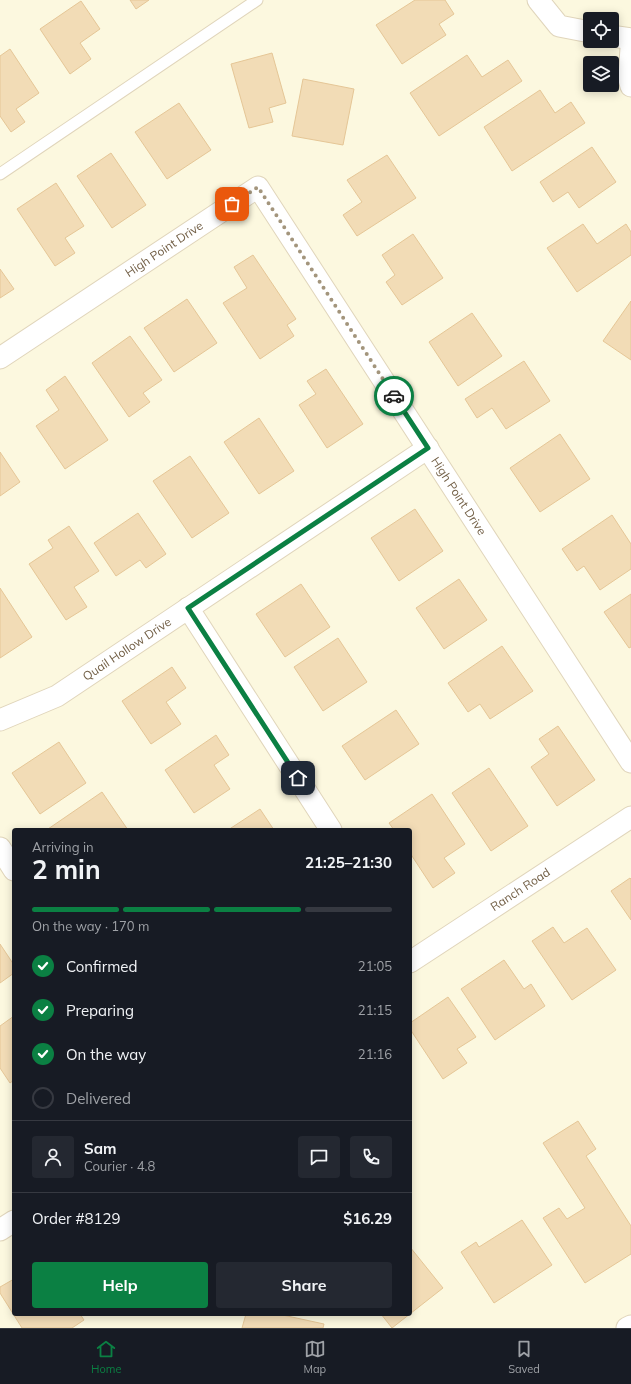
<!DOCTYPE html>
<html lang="en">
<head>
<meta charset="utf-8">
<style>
	:root { --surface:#171b24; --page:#242831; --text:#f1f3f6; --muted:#9ea1a6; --line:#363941; --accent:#0b8043 }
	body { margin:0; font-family:Mulish,sans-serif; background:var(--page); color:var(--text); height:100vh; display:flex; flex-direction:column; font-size:15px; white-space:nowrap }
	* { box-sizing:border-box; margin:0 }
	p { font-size:13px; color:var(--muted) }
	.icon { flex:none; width:22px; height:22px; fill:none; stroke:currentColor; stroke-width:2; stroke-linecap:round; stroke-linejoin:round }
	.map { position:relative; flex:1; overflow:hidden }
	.panel { position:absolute; left:12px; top:828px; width:400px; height:488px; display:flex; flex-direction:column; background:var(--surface); border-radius:4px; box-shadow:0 2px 10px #0003 }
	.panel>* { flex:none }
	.buttons { position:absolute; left:583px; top:12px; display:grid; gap:8px }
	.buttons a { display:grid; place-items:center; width:36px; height:36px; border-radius:4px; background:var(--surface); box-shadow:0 2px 10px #0003; font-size:20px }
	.pin { position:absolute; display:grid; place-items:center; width:34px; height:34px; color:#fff; margin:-17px; border-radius:8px; box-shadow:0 2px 6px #0006 }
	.courier { position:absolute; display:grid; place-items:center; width:40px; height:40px; margin:-20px; border:3px solid #0b8043; border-radius:50%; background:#fff; color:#222; box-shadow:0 1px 5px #0007 }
	.overview em { font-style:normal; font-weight:700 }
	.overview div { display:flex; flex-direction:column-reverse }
	.overview { display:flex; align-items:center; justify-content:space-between; height:68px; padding:0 20px }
	h1 { font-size:26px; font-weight:700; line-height:30px }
	.bar { display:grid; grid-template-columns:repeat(4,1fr); gap:6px 4px; align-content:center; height:48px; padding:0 20px }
	.bar i { height:5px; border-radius:3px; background:var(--line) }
	.bar .on { background:var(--accent) }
	.bar p { grid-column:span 4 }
	.line { display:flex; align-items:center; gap:10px; padding:0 20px; border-top:1px solid var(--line) }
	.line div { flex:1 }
	.round { display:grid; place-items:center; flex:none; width:42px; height:42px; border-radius:4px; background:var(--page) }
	ol { padding:0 20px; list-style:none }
	li { display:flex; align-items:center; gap:12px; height:44px }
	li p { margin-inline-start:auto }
	li .icon { padding:4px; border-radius:50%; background:var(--accent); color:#fff; stroke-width:4 }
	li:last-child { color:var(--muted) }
	li i { width:22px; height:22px; border:2px solid var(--line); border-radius:50% }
	.button { display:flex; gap:8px; margin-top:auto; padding:8px 20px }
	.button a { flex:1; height:46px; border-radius:4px; background:var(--accent); color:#fff; font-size:16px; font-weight:700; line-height:46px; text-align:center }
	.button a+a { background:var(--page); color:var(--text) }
	.menu { display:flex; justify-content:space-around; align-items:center; height:56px; border-top:1px solid var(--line); background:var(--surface); font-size:11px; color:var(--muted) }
	.menu a { display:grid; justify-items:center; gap:2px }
	.menu .on { color:var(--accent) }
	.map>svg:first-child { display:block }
	.building { fill:#f2dcb6; stroke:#e5c696 }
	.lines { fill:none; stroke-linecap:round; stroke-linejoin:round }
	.service-casing { stroke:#e0d5bb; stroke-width:13 }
	.minor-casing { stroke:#e0d5bb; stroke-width:23 }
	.service { stroke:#fff; stroke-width:11 }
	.minor { stroke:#fff; stroke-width:21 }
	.done { stroke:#a3957c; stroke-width:4; stroke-dasharray:0 7.2 }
	.route { stroke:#0b8043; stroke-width:5 }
	.labels { text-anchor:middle; stroke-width:3.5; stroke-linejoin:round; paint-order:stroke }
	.street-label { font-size:12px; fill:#736047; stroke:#fffbe5 }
</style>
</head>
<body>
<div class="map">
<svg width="631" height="1328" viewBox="0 0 631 1328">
	<rect width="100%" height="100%" fill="#fcf8df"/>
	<!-- building -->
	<g class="building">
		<polygon points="130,0 149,0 136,9"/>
		<polygon points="415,0 445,0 454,14 439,24 446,35 402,64 376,25"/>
		<polygon points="81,1 100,29 80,43 91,59 70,74 40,29"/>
		<polygon points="10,49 39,93 16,109 25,122 11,132 0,116 0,56"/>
		<polygon points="272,53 286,103 269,108 273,122 249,128 231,64"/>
		<polygon points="467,55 482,77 508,60 522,81 439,136 410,93"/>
		<polygon points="303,79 354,89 343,145 292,136"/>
		<polygon points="540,90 555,113 571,102 585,123 512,171 484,127"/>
		<polygon points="179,103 211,150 167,179 135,132"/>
		<polygon points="592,147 616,182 579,208 568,192 553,202 540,182"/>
		<polygon points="111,153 146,205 112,228 77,176"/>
		<polygon points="387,155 416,198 357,236 343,215 362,202 347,180"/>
		<polygon points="56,183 84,226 65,238 75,253 55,266 17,209"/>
		<polygon points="583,224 597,244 626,224 631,232 631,255 577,292 547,248"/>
		<polygon points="413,234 443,278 402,305 386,282 395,275 382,255"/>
		<polygon points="253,255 296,319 287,325 294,336 260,359 223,303 247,288 234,267"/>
		<polygon points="0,269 14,289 0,298"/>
		<polygon points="187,299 217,343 174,372 144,328"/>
		<polygon points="631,301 631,360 603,341"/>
		<polygon points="472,313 502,356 458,386 429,342"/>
		<polygon points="130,336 162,380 143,393 150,402 129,417 92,363"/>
		<polygon points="524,361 550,401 506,429 492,408 477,418 465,399"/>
		<polygon points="326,369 363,424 327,448 299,405 316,394 307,381"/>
		<polygon points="65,376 108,440 65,469 36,426 59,410 46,390"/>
		<polygon points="259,418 294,471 259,494 224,442"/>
		<polygon points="560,434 590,479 540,512 510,468"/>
		<polygon points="0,452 20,482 0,496"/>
		<polygon points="190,456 229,513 192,538 153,481"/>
		<polygon points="415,509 443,551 399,581 371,538"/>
		<polygon points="138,513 166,554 146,568 140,560 116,576 94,543"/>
		<polygon points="612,515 631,544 631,569 600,590 584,566 577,571 562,549"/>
		<polygon points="69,526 99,571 74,587 87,607 66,620 29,564 53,548 48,540"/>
		<polygon points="459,579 487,620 444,649 416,608"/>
		<polygon points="301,584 330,627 285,657 256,614"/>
		<polygon points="0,588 32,637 0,658"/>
		<polygon points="631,594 631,647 629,648 604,612"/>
		<polygon points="338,638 367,682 323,711 294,667"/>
		<polygon points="502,646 533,691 490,719 480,704 468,712 448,683"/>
		<polygon points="172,667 186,688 166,702 181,724 151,744 122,701"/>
		<polygon points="396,710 419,744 365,780 342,746"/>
		<polygon points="558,726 595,780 557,806 531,767 549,754 539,739"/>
		<polygon points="216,735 229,755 214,765 230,789 194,813 165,770"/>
		<polygon points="59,742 86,783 40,814 12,773"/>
		<polygon points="489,768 528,826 491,851 452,793"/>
		<polygon points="102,792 128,830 49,830 48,829"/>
		<polygon points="432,794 465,844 444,858 455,873 433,888 410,853 410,830 394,830 389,823"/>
		<polygon points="260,809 274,830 228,830"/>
		<polygon points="630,878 631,879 631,920 611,891"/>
		<polygon points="553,927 564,943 587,928 616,970 572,1000 532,941"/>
		<polygon points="0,944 14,965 14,973 0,983"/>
		<polygon points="504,960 524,989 531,984 545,1006 495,1040 461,989"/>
		<polygon points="448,997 476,1037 457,1049 467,1063 443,1079 410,1029 410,1023"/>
		<polygon points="14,1016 14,1080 10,1083 0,1068 0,1026"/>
		<polygon points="578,1121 596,1149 586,1156 631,1226 631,1254 585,1283 543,1218 559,1208 567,1219 585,1208 543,1143"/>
		<polygon points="522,1220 552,1265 494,1303 461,1252 476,1242 479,1247"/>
		<polygon points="410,1247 443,1288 392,1328 381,1314 410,1314"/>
		<polygon points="14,1279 14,1314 80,1314 84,1320 72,1328 22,1328 0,1293 0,1287"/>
		<polygon points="246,1314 278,1314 324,1324 323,1328 242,1328"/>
	</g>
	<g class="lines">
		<!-- service casing -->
		<g class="service-casing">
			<polyline id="service" points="0,174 257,0"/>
		</g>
		<!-- minor casing -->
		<g class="minor-casing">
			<g id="minor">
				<polyline points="538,0 559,26 590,32"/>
				<polyline points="612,36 631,39"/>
				<polyline points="631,48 629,79 631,86"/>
				<path id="s1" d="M 0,358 L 258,187 L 631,762"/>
				<polyline points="188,608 331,830"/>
				<path id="s2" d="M 0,720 L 57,696 L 428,448"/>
				<polyline points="0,848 14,870"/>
				<path id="s3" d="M 410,962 L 631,817"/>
				<polyline points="0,1230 14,1221"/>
				<polyline points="627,1328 631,1326"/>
			</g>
		</g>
		<!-- service -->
		<use href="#service" class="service"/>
		<!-- minor -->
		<use href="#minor" class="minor"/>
	</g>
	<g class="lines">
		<!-- done -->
		<polyline class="done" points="232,204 258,187 394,396"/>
		<!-- route -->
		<polyline class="route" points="298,778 188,608 428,448 394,396"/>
	</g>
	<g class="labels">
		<!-- street labels -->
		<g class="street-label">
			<text dy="4" stroke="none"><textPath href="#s1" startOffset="197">High Point Drive</textPath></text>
			<text dy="4" stroke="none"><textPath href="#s1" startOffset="678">High Point Drive</textPath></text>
			<text dy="4" stroke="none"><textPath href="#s2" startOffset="146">Quail Hollow Drive</textPath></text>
			<text dy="4" stroke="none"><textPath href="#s3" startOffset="132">Ranch Road</textPath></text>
		</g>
	</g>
</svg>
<div class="buttons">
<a><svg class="icon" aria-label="locate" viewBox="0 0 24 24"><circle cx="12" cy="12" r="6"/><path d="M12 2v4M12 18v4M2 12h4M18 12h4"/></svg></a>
<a><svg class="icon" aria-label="layers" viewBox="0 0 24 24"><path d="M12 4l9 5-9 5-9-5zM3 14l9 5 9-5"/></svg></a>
</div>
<div class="pin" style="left:232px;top:204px;background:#ea580c"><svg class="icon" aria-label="bag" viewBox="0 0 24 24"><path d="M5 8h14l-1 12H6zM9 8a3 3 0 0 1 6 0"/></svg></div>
<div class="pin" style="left:298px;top:778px;background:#1f2937"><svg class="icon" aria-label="home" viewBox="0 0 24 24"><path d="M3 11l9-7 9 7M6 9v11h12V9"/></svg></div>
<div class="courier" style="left:394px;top:396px"><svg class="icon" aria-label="car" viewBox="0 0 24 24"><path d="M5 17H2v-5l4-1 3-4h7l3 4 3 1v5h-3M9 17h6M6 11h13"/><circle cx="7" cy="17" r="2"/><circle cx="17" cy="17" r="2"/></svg></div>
<section class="panel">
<div class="overview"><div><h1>2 min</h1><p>Arriving in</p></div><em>21:25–21:30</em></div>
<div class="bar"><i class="on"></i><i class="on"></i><i class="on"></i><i></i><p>On the way · 170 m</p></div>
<ol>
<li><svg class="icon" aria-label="check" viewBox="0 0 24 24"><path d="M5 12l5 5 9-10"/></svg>Confirmed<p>21:05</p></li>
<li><svg class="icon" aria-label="check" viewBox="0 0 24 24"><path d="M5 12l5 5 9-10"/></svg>Preparing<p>21:15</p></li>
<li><svg class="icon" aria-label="check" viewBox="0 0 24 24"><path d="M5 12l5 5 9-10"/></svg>On the way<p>21:16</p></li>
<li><i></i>Delivered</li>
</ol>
<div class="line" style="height:72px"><a class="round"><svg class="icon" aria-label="person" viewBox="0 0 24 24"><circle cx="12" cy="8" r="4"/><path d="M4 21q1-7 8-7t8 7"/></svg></a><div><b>Sam</b><p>Courier · 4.8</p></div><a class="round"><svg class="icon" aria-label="chat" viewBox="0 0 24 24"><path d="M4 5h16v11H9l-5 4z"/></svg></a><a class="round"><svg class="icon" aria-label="phone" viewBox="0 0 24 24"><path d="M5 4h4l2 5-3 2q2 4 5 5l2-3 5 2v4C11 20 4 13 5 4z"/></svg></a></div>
<div class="line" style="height:52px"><div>Order #8129</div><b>$16.29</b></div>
<div class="button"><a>Help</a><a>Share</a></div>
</section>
</div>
<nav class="menu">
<a class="on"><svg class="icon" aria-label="home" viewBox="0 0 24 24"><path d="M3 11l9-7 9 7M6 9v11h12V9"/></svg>Home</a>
<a><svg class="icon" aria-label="map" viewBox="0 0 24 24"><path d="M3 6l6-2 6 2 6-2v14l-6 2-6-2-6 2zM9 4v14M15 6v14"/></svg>Map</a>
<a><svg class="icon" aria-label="saved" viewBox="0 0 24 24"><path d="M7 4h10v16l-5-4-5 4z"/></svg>Saved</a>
</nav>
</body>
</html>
